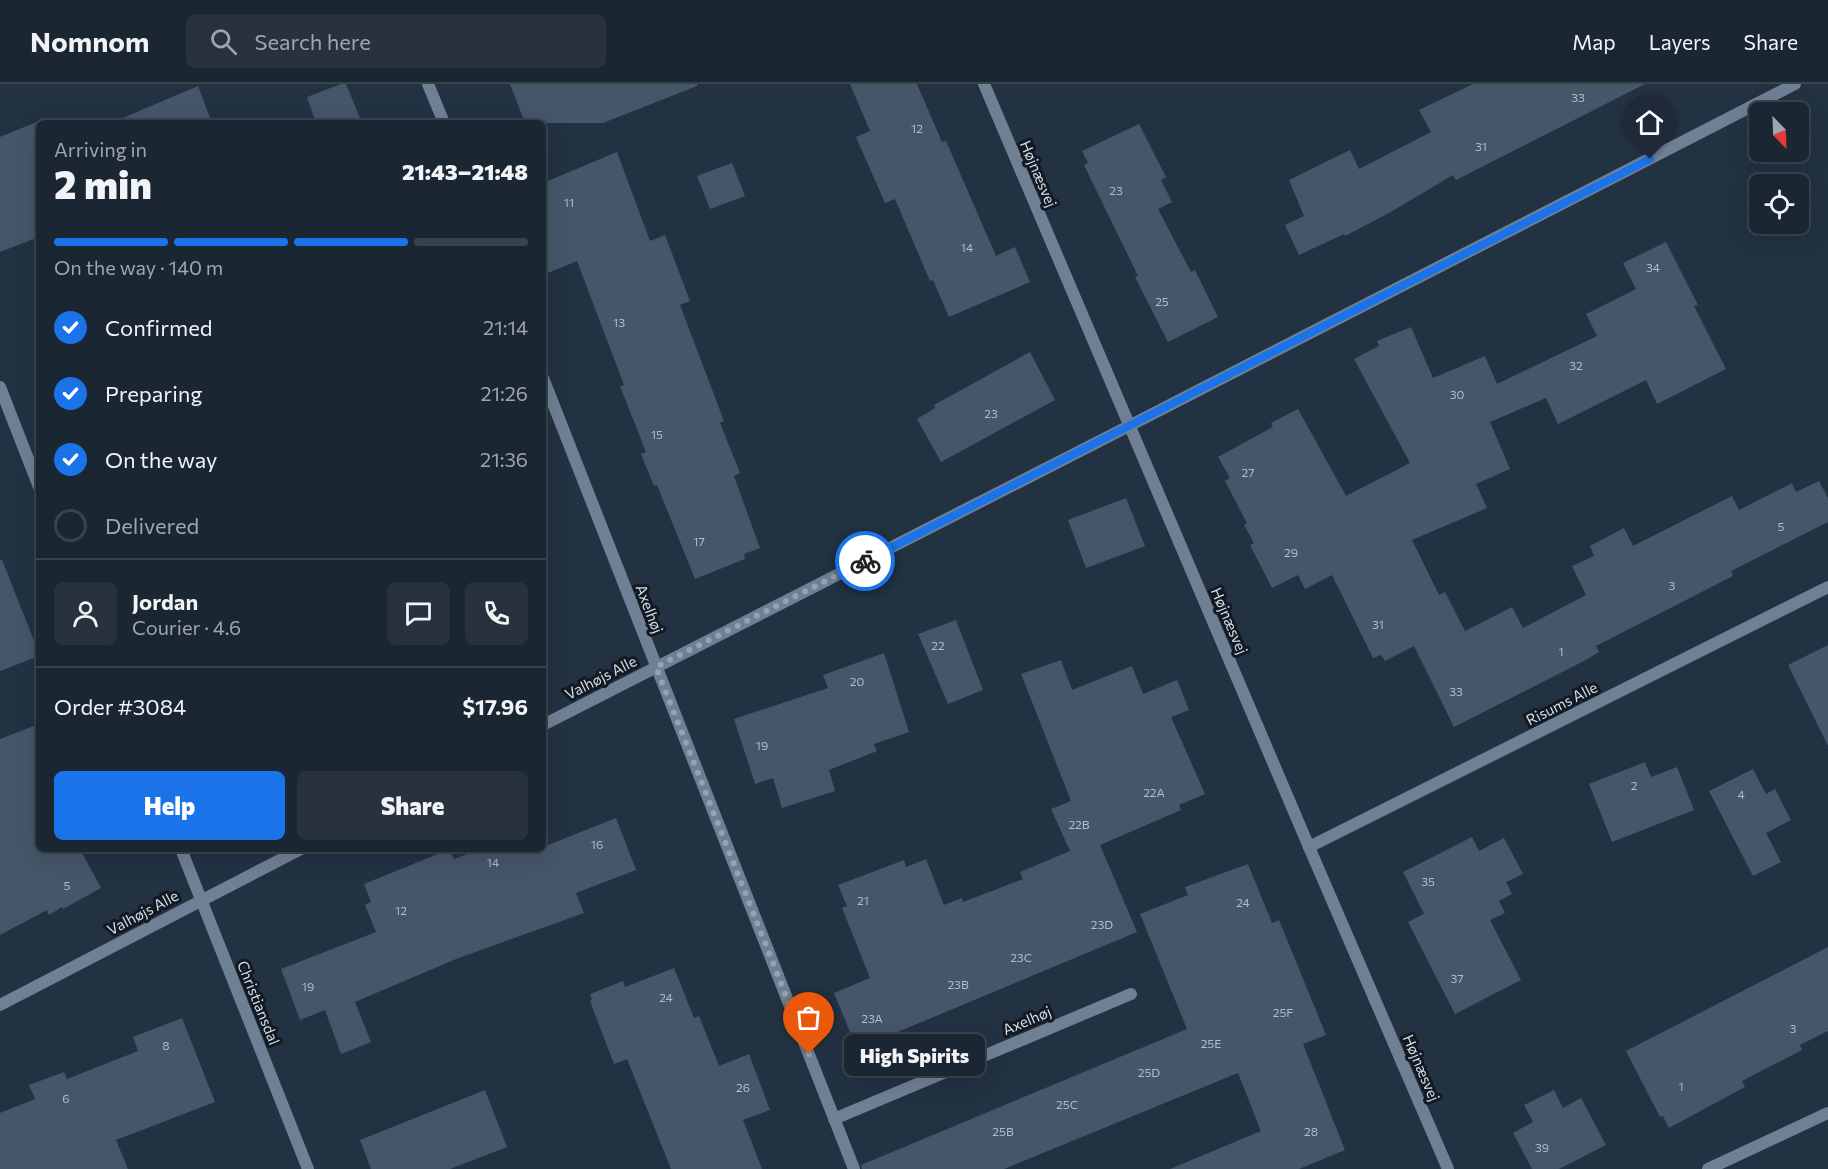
<!DOCTYPE html>
<html lang="en">
<head>
<meta charset="utf-8">
<style>
	:root { --surface:#1a2632; --page:#27323e; --text:#f1f3f6; --muted:#9fa5ac; --line:#38434d; --accent:#1a73e8 }
	body { margin:0; font-family:Commissioner,sans-serif; background:var(--page); color:var(--text); height:100vh; display:flex; flex-direction:column; font-size:22px; white-space:nowrap }
	* { box-sizing:border-box; margin:0 }
	p { font-size:20px; color:var(--muted) }
	.icon { flex:none; width:33px; height:33px; fill:none; stroke:currentColor; stroke-width:2; stroke-linecap:round; stroke-linejoin:round }
	.map { position:relative; flex:1; overflow:hidden }
	.details { position:absolute; left:36px; top:36px; width:510px; height:732px; display:flex; flex-direction:column; background:var(--surface); border-radius:9px; box-shadow:0 6px 24px #0002,0 0 0 2px var(--line) }
	.details>* { flex:none }
	.needle { width:39px; rotate:157deg }
	.controls { position:absolute; left:1749px; top:18px; display:grid; gap:12px }
	.controls a { display:grid; place-items:center; width:60px; height:60px; border-radius:9px; background:var(--surface); box-shadow:0 6px 24px #0002,0 0 0 2px var(--line); font-size:30px }
	.pin { position:absolute; display:grid; place-items:center; width:51px; height:51px; color:#fff; margin:-62px -26px; border-radius:50% 50% 50% 0; rotate:-45deg; box-shadow:0 0 6px #0007 }
	.pin .icon { rotate:45deg }
	.courier { position:absolute; display:grid; place-items:center; width:60px; height:60px; margin:-30px; border:4px solid #1a73e8; border-radius:50%; background:#fff; color:#222; box-shadow:0 2px 8px #0007 }
	.bubble { position:absolute; height:42px; border-radius:9px; background:var(--surface); box-shadow:0 6px 24px #0002,0 0 0 2px var(--line); font-size:20px; font-weight:800; line-height:42px; text-align:center }
	.summary em { font-style:normal; font-weight:800 }
	.summary div { display:flex; flex-direction:column-reverse }
	.summary { display:flex; align-items:center; justify-content:space-between; height:102px; padding:0 18px }
	h1 { font-size:39px; font-weight:800; line-height:45px }
	.bar { display:grid; grid-template-columns:repeat(4,1fr); gap:9px 6px; align-content:center; height:72px; padding:0 18px }
	.bar i { height:8px; border-radius:4px; background:var(--line) }
	.bar .on { background:var(--accent) }
	.bar p { grid-column:span 4 }
	.line { display:flex; align-items:center; gap:15px; padding:0 18px; border-top:2px solid var(--line) }
	.line div { flex:1 }
	.round { display:grid; place-items:center; flex:none; width:63px; height:63px; border-radius:9px; background:var(--page) }
	ol { padding:0 18px; list-style:none }
	li { display:flex; align-items:center; gap:18px; height:66px }
	li p { margin-inline-start:auto }
	li .icon { padding:6px; border-radius:50%; background:var(--accent); color:#fff; stroke-width:4 }
	li:last-child { color:var(--muted) }
	li i { width:33px; height:33px; border:3px solid var(--line); border-radius:50% }
	.action { display:flex; gap:12px; margin-top:auto; padding:12px 18px }
	.action a { flex:1; height:69px; border-radius:9px; background:var(--accent); color:#fff; font-size:24px; font-weight:800; line-height:69px; text-align:center }
	.action a+a { background:var(--page); color:var(--text) }
	header { display:flex; align-items:center; gap:36px; box-sizing:border-box; height:84px; padding:0 30px; background:var(--surface); border-bottom:2px solid var(--line) }
	header strong { font-size:28px }
	nav { display:flex; gap:33px; margin-inline-start:auto; font-size:21px }
	.search { width:420px; height:54px; background:var(--page); display:flex; align-items:center; gap:15px; box-sizing:border-box; padding:0 21px; border-radius:9px; color:var(--muted); font-size:22px }
	.map>svg:first-child { display:block }
	.building { fill:#455669 }
	.lines { fill:none; stroke-linecap:round; stroke-linejoin:round }
	.street { stroke:#6f8094; stroke-width:12 }
	.done { stroke:#96a2af; stroke-width:6; stroke-dasharray:0 10.8 }
	.route { stroke:#1a73e8; stroke-width:8 }
	.labels { text-anchor:middle; stroke-width:6; stroke-linejoin:round; paint-order:stroke }
	.number-label { font-size:12px; fill:#b0bcc9 }
	.street-label { font-size:15px; fill:#d4dee9; stroke:#121921 }
</style>
</head>
<body>
<header>
<strong>Nomnom</strong>
<div class="search"><svg class="icon" aria-label="search" viewBox="0 0 24 24"><circle cx="10" cy="10" r="6"/><path d="M15 15l6 6"/></svg>Search here</div>
<nav><a>Map</a><a>Layers</a><a>Share</a></nav>
</header>
<div class="map">
<svg width="1828" height="1085" viewBox="0 0 1828 1085">
	<rect width="100%" height="100%" fill="#223243"/>
	<!-- building -->
	<g class="building">
		<polygon points="341,0 346,0 362,39 316,39 307,13"/>
		<polygon points="510,0 697,0 697,2 603,39 525,39"/>
		<polygon points="850,0 917,0 942,58 946,57 996,172 1015,163 1030,198 949,233 933,196 930,197 895,115 885,119 856,53 870,47"/>
		<polygon points="1473,0 1645,0 1456,96 1453,91 1389,129 1345,152 1344,150 1299,171 1285,141 1304,132 1289,96 1350,66 1359,85 1431,48 1419,26"/>
		<polygon points="198,2 212,39 111,39"/>
		<polygon points="39,37 39,153 0,168 0,53"/>
		<polygon points="1139,40 1166,93 1161,96 1172,118 1158,125 1191,188 1195,186 1218,233 1168,258 1135,193 1138,192 1084,81 1088,79 1082,67"/>
		<polygon points="617,68 650,157 665,151 690,217 680,221 724,337 720,339 740,389 734,392 760,464 744,470 745,475 695,495 657,401 654,402 641,370 646,368 620,302 624,301 577,177 543,191 543,99"/>
		<polygon points="732,79 745,112 710,125 697,92"/>
		<polygon points="1666,158 1698,221 1694,222 1726,285 1657,320 1646,296 1558,340 1546,314 1490,338 1510,385 1476,400 1487,424 1412,456 1439,511 1445,508 1465,547 1512,523 1523,544 1586,511 1572,482 1594,472 1590,462 1624,444 1633,462 1732,412 1739,426 1792,399 1796,408 1819,397 1828,414 1828,438 1731,487 1733,492 1596,562 1599,568 1584,577 1454,643 1414,562 1385,577 1381,571 1373,574 1332,491 1305,505 1298,491 1272,504 1250,461 1254,459 1244,441 1247,439 1225,397 1230,394 1218,373 1273,343 1271,339 1298,325 1346,412 1410,379 1354,275 1379,262 1377,257 1411,243 1433,294 1485,272 1497,300 1597,252 1586,230 1636,205 1623,179"/>
		<polygon points="1030,268 1055,316 941,378 917,335 935,324 934,321"/>
		<polygon points="1126,414 1145,462 1086,484 1068,436"/>
		<polygon points="0,476 2,476 39,569 39,572 0,587"/>
		<polygon points="956,536 983,606 948,620 918,550"/>
		<polygon points="1828,561 1828,662 1788,581"/>
		<polygon points="884,569 909,648 874,660 877,667 829,686 835,707 782,724 773,694 755,700 734,635 828,604 823,591"/>
		<polygon points="1061,576 1072,606 1132,582 1143,610 1177,596 1189,626 1171,633 1205,710 1179,721 1181,726 1100,761 1137,848 857,965 834,909 870,894 842,824 847,822 838,801 904,776 906,783 926,775 944,821 962,814 963,818 1023,795 1020,788 1070,767 1051,725 1071,717 1021,590"/>
		<polygon points="39,640 39,765 80,765 101,804 63,825 62,823 49,831 47,826 0,851 0,655"/>
		<polygon points="1645,678 1651,693 1677,683 1694,726 1612,758 1589,700"/>
		<polygon points="1753,685 1766,710 1775,705 1791,736 1766,749 1781,778 1753,792 1709,707"/>
		<polygon points="616,734 636,786 576,809 584,829 456,875 355,918 371,958 341,970 325,926 300,936 281,885 376,848 365,821 371,818 364,800 450,765 454,775 480,765 543,765 543,763"/>
		<polygon points="1472,753 1479,767 1504,754 1523,790 1506,798 1512,810 1499,817 1505,829 1490,836 1521,896 1455,930 1408,838 1424,830 1403,788"/>
		<polygon points="1248,780 1272,839 1279,836 1326,951 1303,960 1345,1066 1299,1085 1170,1085 1261,1047 1238,989 1004,1085 862,1085 861,1081 1187,945 1140,830 1188,811 1185,803"/>
		<polygon points="1828,863 1828,947 1800,961 1802,966 1742,997 1745,1003 1669,1044 1663,1032 1660,1033 1626,967"/>
		<polygon points="674,884 694,934 699,932 719,982 749,970 770,1026 743,1036 762,1085 671,1085 627,975 614,980 590,917 592,916 590,910 623,897 625,903"/>
		<polygon points="182,934 215,1018 116,1056 128,1085 0,1085 0,1029 35,1015 29,1001 64,988 67,995 138,967 133,953"/>
		<polygon points="485,1006 507,1063 450,1085 371,1085 360,1056"/>
		<polygon points="1554,1006 1563,1024 1581,1014 1606,1061 1559,1085 1532,1085 1513,1049 1533,1038 1524,1021"/>
	</g>
	<g class="lines">
		<!-- street -->
		<g class="street">
			<polyline points="428,0 444,39"/>
			<polyline points="984,0 1309,763 1448,1085"/>
			<polyline points="543,294 854,1085"/>
			<polyline points="0,303 39,403"/>
			<polyline points="543,641 1129,342 1795,0"/>
			<polyline points="1309,763 1828,503"/>
			<polyline points="181,765 308,1085"/>
			<polyline points="0,921 301,765"/>
			<polyline points="834,1035 1131,910"/>
			<polyline points="1708,1085 1828,1029"/>
		</g>
	</g>
	<g class="lines">
		<!-- done -->
		<polyline class="done" points="809,970 656,583 865,477"/>
		<!-- route -->
		<polyline class="route" points="865,477 1650,75"/>
	</g>
	<g class="labels">
		<!-- number labels -->
		<g class="number-label">
			<text x="1578" y="18">33</text>
			<text x="917" y="49">12</text>
			<text x="1481" y="67">31</text>
			<text x="1116" y="111">23</text>
			<text x="569" y="123">11</text>
			<text x="967" y="168">14</text>
			<text x="1653" y="188">34</text>
			<text x="1162" y="222">25</text>
			<text x="619" y="243">13</text>
			<text x="1576" y="286">32</text>
			<text x="1457" y="315">30</text>
			<text x="991" y="334">23</text>
			<text x="657" y="355">15</text>
			<text x="1248" y="393">27</text>
			<text x="1781" y="447">5</text>
			<text x="699" y="462">17</text>
			<text x="1291" y="473">29</text>
			<text x="1672" y="506">3</text>
			<text x="1378" y="545">31</text>
			<text x="938" y="566">22</text>
			<text x="1561" y="572">1</text>
			<text x="857" y="602">20</text>
			<text x="1456" y="612">33</text>
			<text x="762" y="666">19</text>
			<text x="1634" y="706">2</text>
			<text x="1154" y="713">22A</text>
			<text x="1741" y="715">4</text>
			<text x="1079" y="745">22B</text>
			<text x="597" y="765">16</text>
			<text x="493" y="783">14</text>
			<text x="1428" y="802">35</text>
			<text x="67" y="806">5</text>
			<text x="863" y="821">21</text>
			<text x="1243" y="823">24</text>
			<text x="401" y="831">12</text>
			<text x="1102" y="845">23D</text>
			<text x="1021" y="878">23C</text>
			<text x="1457" y="899">37</text>
			<text x="958" y="905">23B</text>
			<text x="308" y="907">19</text>
			<text x="666" y="918">24</text>
			<text x="1283" y="933">25F</text>
			<text x="872" y="939">23A</text>
			<text x="1793" y="949">3</text>
			<text x="1211" y="964">25E</text>
			<text x="166" y="966">8</text>
			<text x="1149" y="993">25D</text>
			<text x="1681" y="1007">1</text>
			<text x="743" y="1008">26</text>
			<text x="66" y="1019">6</text>
			<text x="1067" y="1025">25C</text>
			<text x="1003" y="1052">25B</text>
			<text x="1311" y="1052">28</text>
			<text x="1542" y="1068">39</text>
		</g>
		<!-- street labels -->
		<g class="street-label">
			<text transform="translate(1038 90) rotate(67)" y="5">Højnæsvej</text>
			<text transform="translate(649 525) rotate(69)" y="5">Axelhøj</text>
			<text transform="translate(1229 537) rotate(67)" y="5">Højnæsvej</text>
			<text transform="translate(601 594) rotate(-27)" y="5">Valhøjs Alle</text>
			<text transform="translate(1562 620) rotate(-27)" y="5">Risums Alle</text>
			<text transform="translate(143 829) rotate(-28)" y="5">Valhøjs Alle</text>
			<text transform="translate(258 919) rotate(68)" y="5">Christiansdal</text>
			<text transform="translate(1027 937) rotate(-23)" y="5">Axelhøj</text>
			<text transform="translate(1421 984) rotate(67)" y="5">Højnæsvej</text>
		</g>
	</g>
</svg>
<div class="controls">
<a><svg class="needle" viewBox="-14 -14 28 28"><path d="M0-13l5 13h-10z" fill="#e53935"/><path d="M0 13l5-13h-10z" fill="#9fa5ac"/></svg></a>
<a><svg class="icon" aria-label="locate" viewBox="0 0 24 24"><circle cx="12" cy="12" r="6"/><path d="M12 2v4M12 18v4M2 12h4M18 12h4"/></svg></a>
</div>
<div class="pin" style="left:809px;top:970px;background:#ea580c"><svg class="icon" aria-label="bag" viewBox="0 0 24 24"><path d="M5 8h14l-1 12H6zM9 8a3 3 0 0 1 6 0"/></svg></div>
<div class="pin" style="left:1650px;top:75px;background:#1f2937"><svg class="icon" aria-label="home" viewBox="0 0 24 24"><path d="M3 11l9-7 9 7M6 9v11h12V9"/></svg></div>
<div class="courier" style="left:865px;top:477px"><svg class="icon" aria-label="bike" viewBox="0 0 24 24"><circle cx="6" cy="16" r="4"/><circle cx="18" cy="16" r="4"/><path d="M6 16l4-8h5l3 8M10 8l3 8H6M13 5h3"/></svg></div>
<div class="bubble" style="left:844px;top:950px;width:141px">High Spirits</div>
<section class="details">
<div class="summary"><div><h1>2 min</h1><p>Arriving in</p></div><em>21:43–21:48</em></div>
<div class="bar"><i class="on"></i><i class="on"></i><i class="on"></i><i></i><p>On the way · 140 m</p></div>
<ol>
<li><svg class="icon" aria-label="check" viewBox="0 0 24 24"><path d="M5 12l5 5 9-10"/></svg>Confirmed<p>21:14</p></li>
<li><svg class="icon" aria-label="check" viewBox="0 0 24 24"><path d="M5 12l5 5 9-10"/></svg>Preparing<p>21:26</p></li>
<li><svg class="icon" aria-label="check" viewBox="0 0 24 24"><path d="M5 12l5 5 9-10"/></svg>On the way<p>21:36</p></li>
<li><i></i>Delivered</li>
</ol>
<div class="line" style="height:108px"><a class="round"><svg class="icon" aria-label="person" viewBox="0 0 24 24"><circle cx="12" cy="8" r="4"/><path d="M4 21q1-7 8-7t8 7"/></svg></a><div><b>Jordan</b><p>Courier · 4.6</p></div><a class="round"><svg class="icon" aria-label="chat" viewBox="0 0 24 24"><path d="M4 5h16v11H9l-5 4z"/></svg></a><a class="round"><svg class="icon" aria-label="phone" viewBox="0 0 24 24"><path d="M5 4h4l2 5-3 2q2 4 5 5l2-3 5 2v4C11 20 4 13 5 4z"/></svg></a></div>
<div class="line" style="height:78px"><div>Order #3084</div><b>$17.96</b></div>
<div class="action"><a>Help</a><a>Share</a></div>
</section>
</div>
</body>
</html>
